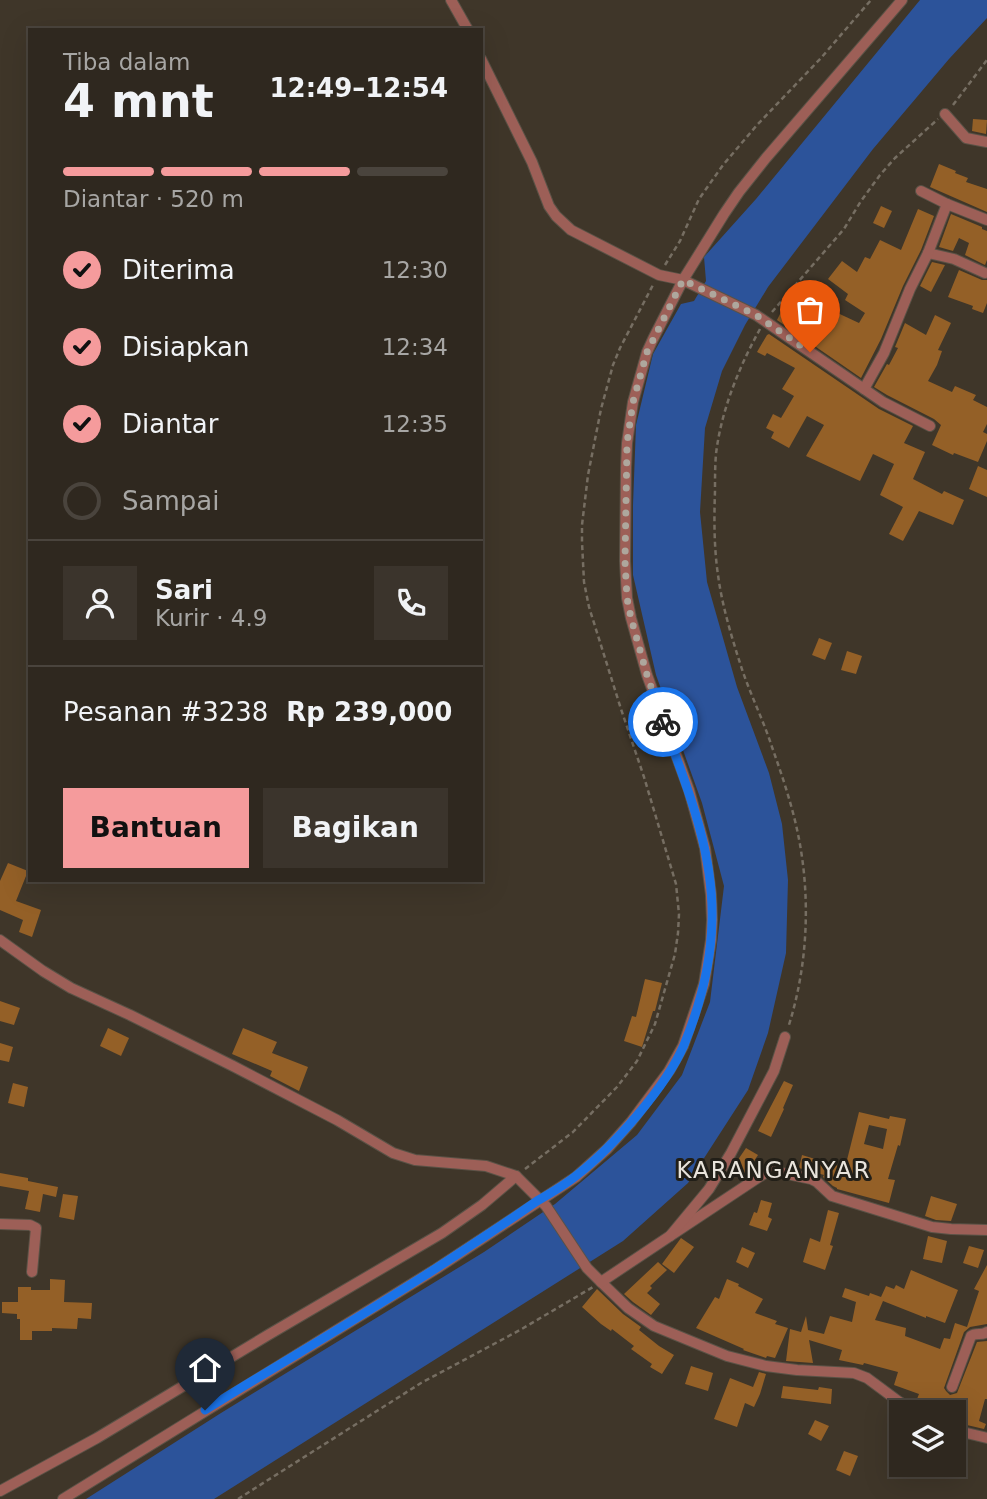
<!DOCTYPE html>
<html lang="id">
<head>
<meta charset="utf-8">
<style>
	:root { --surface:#2f281f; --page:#3b342c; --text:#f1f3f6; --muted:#a7a6a4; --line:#4a443d; --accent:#f59b9c }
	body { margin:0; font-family:"DejaVu Sans",sans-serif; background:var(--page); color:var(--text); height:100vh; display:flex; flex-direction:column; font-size:26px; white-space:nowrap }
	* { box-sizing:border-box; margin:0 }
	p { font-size:23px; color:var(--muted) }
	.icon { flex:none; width:38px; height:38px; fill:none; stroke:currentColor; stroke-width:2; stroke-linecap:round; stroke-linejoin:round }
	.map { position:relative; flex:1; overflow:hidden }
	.panel { position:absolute; left:28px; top:28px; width:455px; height:854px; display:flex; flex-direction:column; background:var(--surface); border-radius:0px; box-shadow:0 7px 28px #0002,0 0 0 2px var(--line) }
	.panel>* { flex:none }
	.buttons { position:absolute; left:889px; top:1400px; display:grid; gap:14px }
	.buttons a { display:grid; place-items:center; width:77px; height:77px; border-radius:0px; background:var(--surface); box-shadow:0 7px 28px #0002,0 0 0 2px var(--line); font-size:35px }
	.pin { position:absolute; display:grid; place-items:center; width:60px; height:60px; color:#fff; margin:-72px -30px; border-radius:50% 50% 50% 0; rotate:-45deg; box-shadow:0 0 7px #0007 }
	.pin .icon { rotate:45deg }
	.courier { position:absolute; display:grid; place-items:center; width:70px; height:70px; margin:-35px; border:5px solid #1a73e8; border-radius:50%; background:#fff; color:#222; box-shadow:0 2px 9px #0007 }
	.headline em { font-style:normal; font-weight:700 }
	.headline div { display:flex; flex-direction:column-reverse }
	.headline { display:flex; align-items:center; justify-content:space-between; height:119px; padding:0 35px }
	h1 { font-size:46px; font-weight:700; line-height:52px }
	.bar { display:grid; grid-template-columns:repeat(4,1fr); gap:10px 7px; align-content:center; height:84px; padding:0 35px }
	.bar i { height:9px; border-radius:5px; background:var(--line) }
	.bar .selected { background:var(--accent) }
	.bar p { grid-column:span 4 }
	.line { display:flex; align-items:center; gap:18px; padding:0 35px; border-top:2px solid var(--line) }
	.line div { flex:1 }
	.round { display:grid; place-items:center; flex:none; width:74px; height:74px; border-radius:0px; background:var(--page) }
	ol { padding:0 35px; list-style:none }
	li { display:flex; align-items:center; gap:21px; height:77px }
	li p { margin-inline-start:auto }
	li .icon { padding:7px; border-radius:50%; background:var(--accent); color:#111; stroke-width:4 }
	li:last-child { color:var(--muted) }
	li i { width:38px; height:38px; border:4px solid var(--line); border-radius:50% }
	.cta { display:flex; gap:14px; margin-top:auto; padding:14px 35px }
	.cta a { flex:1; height:80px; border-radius:0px; background:var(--accent); color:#111; font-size:28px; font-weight:700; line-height:80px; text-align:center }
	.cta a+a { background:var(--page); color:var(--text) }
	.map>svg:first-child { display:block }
	.water { fill:#2c539a }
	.building { fill:#946027; fill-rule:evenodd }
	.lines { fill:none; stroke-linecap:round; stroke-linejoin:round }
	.minor-casing { stroke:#5a5246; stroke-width:12 }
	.path { stroke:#766e62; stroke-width:2.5; stroke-dasharray:5 3.5; stroke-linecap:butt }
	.minor { stroke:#9d5f57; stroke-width:10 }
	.done { stroke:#aea79d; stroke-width:7; stroke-dasharray:0 12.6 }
	.route { stroke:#1a73e8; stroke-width:9 }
	.labels { text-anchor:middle; stroke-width:6; stroke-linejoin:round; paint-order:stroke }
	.quarter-label { font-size:23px; letter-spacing:2px; fill:#e9e4dc; stroke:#221f18 }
</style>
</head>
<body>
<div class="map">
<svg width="987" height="1499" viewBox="0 0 987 1499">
	<rect width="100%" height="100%" fill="#3f3629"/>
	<!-- water -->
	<polygon class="water" points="920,0 987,0 987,18 949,59 873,149 768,287 745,325 722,371 705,428 700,512 707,582 737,687 769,773 782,824 788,880 786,953 768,1033 748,1090 688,1183 623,1241 214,1499 86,1499 221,1413 484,1252 555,1204 637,1135 682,1075 710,1002 724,886 702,803 656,675 633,575 633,505 636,425 653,354 681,304 694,301 706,281 704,257 756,199"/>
	<!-- building -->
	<g class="building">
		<polygon points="973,119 987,120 986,134 972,131"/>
		<polygon points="939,164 956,171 955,173 968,178 966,182 987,189 987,212 930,187"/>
		<polygon points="881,206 892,211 884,228 873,223"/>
		<polygon points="918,209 934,216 921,250 903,286 881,339 861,378 777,320 790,294 809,303 804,315 821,324 829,309 859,323 865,313 845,300 848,294 828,279 842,261 857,272 865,257 870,259 880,240 901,250"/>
		<polygon points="951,214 982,227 982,229 987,231 987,260 985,265 965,255 969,243 959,238 953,251 939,247"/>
		<polygon points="932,262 945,265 931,292 920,286"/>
		<polygon points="959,270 982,280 987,280 987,303 983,313 972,309 973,306 948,297"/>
		<polygon points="935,315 951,323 938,350 942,351 937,365 928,381 952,392 955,386 976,395 973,400 987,407 987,424 983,432 987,434 987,441 978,462 954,453 953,455 932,445 941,425 934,419 887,395 874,387 887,364 889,365 898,348 895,347 905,323 926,335"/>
		<polygon points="769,334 879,409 913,426 904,443 925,452 913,479 942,494 944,491 964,500 953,525 919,511 903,541 889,534 903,507 880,495 894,464 873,454 860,481 819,462 806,456 824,425 807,416 789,448 771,438 774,432 766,428 773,414 781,418 794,396 782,389 795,368 767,353 765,356 757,352 767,335"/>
		<polygon points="978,466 987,470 987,497 969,489"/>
		<polygon points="819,638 832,643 825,660 812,655"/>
		<polygon points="847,651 862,656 856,674 841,670"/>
		<polygon points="8,863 28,871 16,901 41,910 32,937 19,932 23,920 0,910 0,881"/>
		<polygon points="645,979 662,983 655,1011 653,1011 642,1047 624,1041 632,1016 636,1017"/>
		<polygon points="0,1001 20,1008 14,1025 0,1021"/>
		<polygon points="108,1028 129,1038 121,1056 100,1046"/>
		<polygon points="243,1028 277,1042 272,1053 308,1067 299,1091 270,1076 272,1071 232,1054"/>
		<polygon points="0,1043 13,1047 9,1062 0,1060"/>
		<polygon points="784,1081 793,1085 783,1108 784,1109 771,1137 758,1131"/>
		<polygon points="13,1083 28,1087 24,1107 8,1103"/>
		<path d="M 859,1112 L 889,1119 L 890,1116 L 906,1119 L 900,1146 L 898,1145 L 888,1179 L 895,1180 L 889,1203 L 837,1189 L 837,1188 L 833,1186 L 823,1177 L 824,1175 L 799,1168 L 802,1155 L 845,1168 ZM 869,1125 L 887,1129 L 883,1149 L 864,1144 Z"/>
		<polygon points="746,1148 758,1155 745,1175 733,1167"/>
		<polygon points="0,1173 28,1178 28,1181 58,1187 56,1197 43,1194 40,1212 25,1209 29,1191 0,1186"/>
		<polygon points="63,1194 78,1196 74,1220 59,1217"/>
		<polygon points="931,1196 957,1204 951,1221 936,1220 925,1216"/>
		<polygon points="761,1200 772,1203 768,1217 772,1219 767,1231 749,1225 754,1212 757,1213"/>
		<polygon points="828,1210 839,1213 830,1245 833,1246 825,1270 803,1262 810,1238 820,1242"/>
		<polygon points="928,1236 947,1241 942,1263 923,1259"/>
		<polygon points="681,1238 694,1247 674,1273 662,1264"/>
		<polygon points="969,1246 984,1250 978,1268 963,1263"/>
		<polygon points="742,1247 755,1253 748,1268 736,1262"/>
		<polygon points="658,1262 667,1270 650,1286 652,1288 647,1293 660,1304 651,1315 633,1302 624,1294"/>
		<polygon points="987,1265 987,1324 970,1327 964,1332 944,1388 946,1391 950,1395 957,1393 977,1342 987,1341 987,1399 985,1399 979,1421 986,1424 984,1429 954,1422 954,1412 926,1412 929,1404 917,1399 919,1394 894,1385 898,1372 864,1363 863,1365 839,1360 842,1350 809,1340 813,1363 786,1361 790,1329 801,1332 806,1316 808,1330 824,1334 830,1316 852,1322 856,1302 842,1297 845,1288 869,1296 870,1293 881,1297 886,1286 894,1289 896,1285 904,1289 911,1270 958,1290 945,1323 926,1316 926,1318 883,1301 875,1320 906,1328 905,1336 940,1349 944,1338 950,1339 955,1323 967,1327 979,1291 974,1289"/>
		<polygon points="50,1279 65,1280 64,1302 92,1303 91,1319 78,1318 77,1329 52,1328 52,1331 32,1331 32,1340 20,1340 20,1319 17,1319 17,1314 2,1313 2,1302 18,1302 18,1287 31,1287 31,1290 50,1290"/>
		<polygon points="727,1279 739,1284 738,1286 763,1299 755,1313 777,1321 775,1324 788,1328 775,1358 767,1356 766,1358 743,1350 744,1349 696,1328 715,1297 719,1299"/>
		<polygon points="597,1289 623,1314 641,1327 639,1330 659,1346 674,1355 662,1374 650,1367 652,1364 631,1349 634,1346 612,1329 611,1331 601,1324 582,1307"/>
		<polygon points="691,1366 713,1373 708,1391 685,1384"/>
		<polygon points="759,1372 766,1374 760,1394 754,1407 745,1403 737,1427 714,1419 730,1378 753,1387"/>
		<polygon points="783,1386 818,1390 819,1387 832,1389 831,1404 781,1398"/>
		<polygon points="815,1420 829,1426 821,1441 808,1434"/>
		<polygon points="844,1451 858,1456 850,1476 836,1470"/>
	</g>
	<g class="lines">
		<!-- minor casing -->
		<g class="minor-casing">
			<g id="minor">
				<polyline points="451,0 468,30"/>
				<polyline points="481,59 532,162 549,206 556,216 571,230 659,275 683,280 756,315 883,402 930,426"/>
				<polyline points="945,114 966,138 987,142"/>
				<polyline points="921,191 947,204 987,220"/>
				<polyline points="928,253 954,259 985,273"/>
				<polyline points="864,389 884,353 910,289 928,253 947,204"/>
				<polyline points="0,940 43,971 71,988 130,1015 233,1066 337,1120 393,1153 415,1160 486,1166 516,1176 546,1206 587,1268 601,1282 628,1308 654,1326 727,1356 766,1366 797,1370 854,1373 867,1378 898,1401 916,1412"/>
				<polyline points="0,1224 30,1225 36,1228 32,1272"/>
				<polyline points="670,1236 765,1173 773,1171 811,1179 817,1182 832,1196 932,1227 951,1229 987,1230"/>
				<polyline points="601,1282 670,1236 709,1189 731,1153 774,1071 785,1037"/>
				<path d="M 952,1387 L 971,1336 C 976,1332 982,1336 987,1332"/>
				<polyline points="954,1430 987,1438"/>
				<polyline points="0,1491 97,1438 268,1335 442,1233 482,1205 516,1176"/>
				<polyline points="63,1499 436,1269 576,1177 607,1149 631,1122 669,1071 683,1046 704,984 711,940 712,920 711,895 705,848 689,790 647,675 631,618 627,598 625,561 626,468 627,443 633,402 647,352 653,339 683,280 724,214 739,192 766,158 902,0"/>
			</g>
		</g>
		<!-- path -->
		<g class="path">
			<polyline points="953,105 987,60"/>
			<polyline points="665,265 680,241 699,199 723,165 757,125 821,58 871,0"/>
			<polyline points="772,312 844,229 861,201 880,175 895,158 938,119"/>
			<path d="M 760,329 C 739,367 721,411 716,454 C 715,466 715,478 715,491 C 714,519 714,548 718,575 C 722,605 731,635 740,663 C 749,692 763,719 772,747 C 782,775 792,805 798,834 C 811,897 808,966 788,1028"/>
			<polyline points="525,1169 573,1132 617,1087 637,1061 655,1024 675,954 678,933 679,914 676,884 644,777 621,709 589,607 584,582 582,542 582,525 588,475 601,409 613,365 620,348 654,283"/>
			<polyline points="238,1499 421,1383 520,1330 593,1287"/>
		</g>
		<!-- minor -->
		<use href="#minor" class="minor"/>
	</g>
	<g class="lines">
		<!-- done -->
		<polyline class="done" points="663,722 647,675 631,618 627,598 625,561 627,443 633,402 647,352 683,280 756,315 810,352"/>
		<!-- route -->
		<path class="route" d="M 205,1410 C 292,1356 382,1305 467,1248 C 490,1233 514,1217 537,1201 C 551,1193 565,1185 577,1175 C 613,1147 666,1087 684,1045 C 700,1006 711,963 712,921 C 714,852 687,786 663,722"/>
	</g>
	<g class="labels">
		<!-- quarter labels -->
		<g class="quarter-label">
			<text x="774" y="1178">KARANGANYAR</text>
		</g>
	</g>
</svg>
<div class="buttons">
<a><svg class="icon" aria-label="layers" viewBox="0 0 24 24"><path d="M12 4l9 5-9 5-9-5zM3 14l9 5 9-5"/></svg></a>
</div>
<div class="pin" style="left:810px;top:352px;background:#ea580c"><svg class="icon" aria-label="bag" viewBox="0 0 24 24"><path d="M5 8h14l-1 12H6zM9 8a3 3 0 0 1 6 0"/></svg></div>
<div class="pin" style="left:205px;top:1410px;background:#1f2937"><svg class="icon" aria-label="home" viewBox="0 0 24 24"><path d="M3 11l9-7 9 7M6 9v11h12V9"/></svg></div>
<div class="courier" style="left:663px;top:722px"><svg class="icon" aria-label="bike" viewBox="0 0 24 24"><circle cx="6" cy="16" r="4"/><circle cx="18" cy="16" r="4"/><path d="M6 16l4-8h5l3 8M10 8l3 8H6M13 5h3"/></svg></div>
<section class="panel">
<div class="headline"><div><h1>4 mnt</h1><p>Tiba dalam</p></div><em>12:49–12:54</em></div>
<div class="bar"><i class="selected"></i><i class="selected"></i><i class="selected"></i><i></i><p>Diantar · 520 m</p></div>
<ol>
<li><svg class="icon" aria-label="check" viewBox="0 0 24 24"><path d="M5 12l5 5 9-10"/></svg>Diterima<p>12:30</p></li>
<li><svg class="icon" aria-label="check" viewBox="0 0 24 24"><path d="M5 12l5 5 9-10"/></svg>Disiapkan<p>12:34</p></li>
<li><svg class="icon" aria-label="check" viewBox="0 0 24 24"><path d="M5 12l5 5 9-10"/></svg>Diantar<p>12:35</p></li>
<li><i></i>Sampai</li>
</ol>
<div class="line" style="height:126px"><a class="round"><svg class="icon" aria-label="person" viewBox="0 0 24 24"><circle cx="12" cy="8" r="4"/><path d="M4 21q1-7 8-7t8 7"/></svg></a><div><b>Sari</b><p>Kurir · 4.9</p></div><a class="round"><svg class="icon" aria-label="phone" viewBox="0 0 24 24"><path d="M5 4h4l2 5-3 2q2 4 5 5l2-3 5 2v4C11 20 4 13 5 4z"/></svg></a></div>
<div class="line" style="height:91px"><div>Pesanan #3238</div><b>Rp 239,000</b></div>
<div class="cta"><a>Bantuan</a><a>Bagikan</a></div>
</section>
</div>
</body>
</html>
